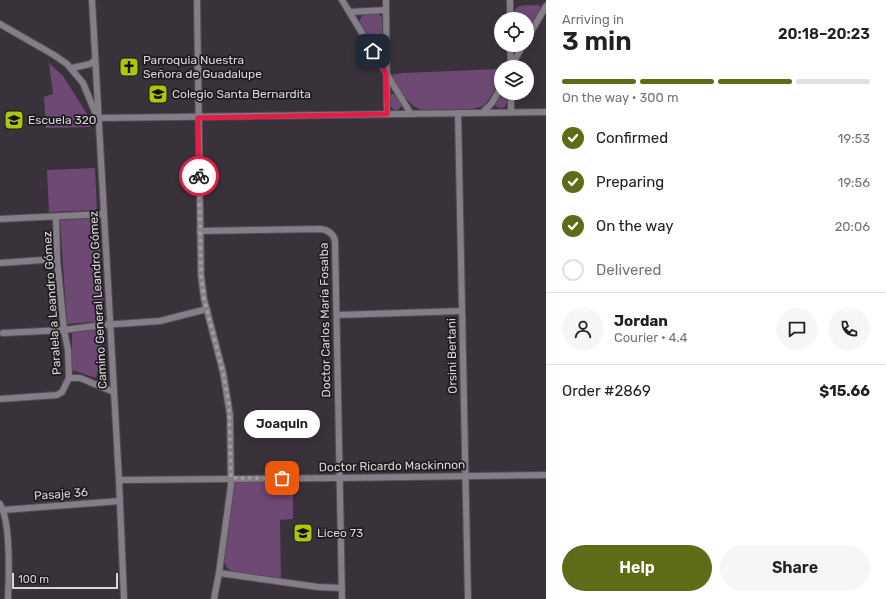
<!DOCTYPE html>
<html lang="en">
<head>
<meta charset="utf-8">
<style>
	:root { --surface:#fff; --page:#f6f6f6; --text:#202124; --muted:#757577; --line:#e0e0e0; --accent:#606b18 }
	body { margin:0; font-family:Rubik,sans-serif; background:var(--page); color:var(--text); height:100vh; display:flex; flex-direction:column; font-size:15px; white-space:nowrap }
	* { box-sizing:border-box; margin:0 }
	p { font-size:13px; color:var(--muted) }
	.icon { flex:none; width:22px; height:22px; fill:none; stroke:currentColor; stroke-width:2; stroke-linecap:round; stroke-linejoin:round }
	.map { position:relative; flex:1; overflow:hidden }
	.side { display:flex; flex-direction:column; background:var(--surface); width:340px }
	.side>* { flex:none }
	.controls { position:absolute; left:494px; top:12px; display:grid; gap:8px }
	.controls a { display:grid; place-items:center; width:40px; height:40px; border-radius:50%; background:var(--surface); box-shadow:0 2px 10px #0003; font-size:20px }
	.scale { position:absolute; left:12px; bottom:10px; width:106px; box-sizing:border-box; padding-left:4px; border:2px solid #d9d5da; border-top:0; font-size:11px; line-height:14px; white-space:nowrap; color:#d9d5da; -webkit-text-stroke:3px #1e1b1f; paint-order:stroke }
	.pin { position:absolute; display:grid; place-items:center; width:34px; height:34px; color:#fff; margin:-17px; border-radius:8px; box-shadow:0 2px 6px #0006 }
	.courier { position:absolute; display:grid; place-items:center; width:40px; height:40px; margin:-20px; border:3px solid #e11d48; border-radius:50%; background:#fff; color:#222; box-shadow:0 1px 5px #0007 }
	.bubble { position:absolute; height:28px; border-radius:14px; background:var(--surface); box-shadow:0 2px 10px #0003; font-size:13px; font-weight:600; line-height:28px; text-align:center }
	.head em { font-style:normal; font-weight:600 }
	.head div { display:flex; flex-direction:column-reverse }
	.head { display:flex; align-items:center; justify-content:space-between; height:68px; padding:0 16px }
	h1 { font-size:26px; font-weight:600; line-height:30px }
	.bar { display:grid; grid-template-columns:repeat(4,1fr); gap:6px 4px; align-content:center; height:48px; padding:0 16px }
	.bar i { height:5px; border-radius:3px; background:var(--line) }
	.bar .current { background:var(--accent) }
	.bar p { grid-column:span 4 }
	.line { display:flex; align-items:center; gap:10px; padding:0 16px; border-top:1px solid var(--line) }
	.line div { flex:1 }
	.round { display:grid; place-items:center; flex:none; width:42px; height:42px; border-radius:21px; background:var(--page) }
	ol { padding:0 16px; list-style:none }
	li { display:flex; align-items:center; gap:12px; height:44px }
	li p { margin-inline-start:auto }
	li .icon { padding:4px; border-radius:50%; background:var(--accent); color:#fff; stroke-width:4 }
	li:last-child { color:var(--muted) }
	li i { width:22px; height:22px; border:2px solid var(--line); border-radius:50% }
	.primary-button { display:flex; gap:8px; margin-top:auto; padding:8px 16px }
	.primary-button a { flex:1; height:46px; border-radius:24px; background:var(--accent); color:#fff; font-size:16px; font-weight:600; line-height:46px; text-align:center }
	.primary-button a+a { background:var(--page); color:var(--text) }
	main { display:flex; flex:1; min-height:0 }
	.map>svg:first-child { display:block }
	.green { fill:#6d4974 }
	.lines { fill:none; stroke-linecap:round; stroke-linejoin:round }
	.minor-casing { stroke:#544e55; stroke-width:8 }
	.minor { stroke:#857d87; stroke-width:6 }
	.done { stroke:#a19ca2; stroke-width:4; stroke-dasharray:0 7.2 }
	.route { stroke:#e11d48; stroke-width:5 }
	.labels { text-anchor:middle; stroke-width:3.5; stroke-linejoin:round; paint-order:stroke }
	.poi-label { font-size:12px; fill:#d9d5da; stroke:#1e1b1f; text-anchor:start }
	.street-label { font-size:12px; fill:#d9d5da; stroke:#1e1b1f }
</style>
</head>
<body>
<main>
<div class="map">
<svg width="546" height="599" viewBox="0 0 546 599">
	<rect width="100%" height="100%" fill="#39323a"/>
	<!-- green -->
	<g class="green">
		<path d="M 538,5 L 540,6 L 542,8 L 527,33 L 527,19 L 513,19 C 513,2 525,6 538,5 Z"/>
		<polygon points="365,14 378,14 382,17 382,47 381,49 377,50 375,48 359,22 361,17"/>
		<polygon points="49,63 63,76 89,117 90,127 46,128 44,97 53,94"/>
		<path d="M 501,69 L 501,79 L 489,99 L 483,106 L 472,109 L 422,110 C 406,105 400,88 392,75 L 403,73 Z"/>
		<polygon points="391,94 395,94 401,103 401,107 398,110 394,110 391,107 390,96"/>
		<circle cx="501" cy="102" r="6"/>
		<polygon points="95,168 97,210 49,212 47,170"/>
		<polygon points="98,218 105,321 67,324 60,220"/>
		<polygon points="99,329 102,352 96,378 72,370 72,333"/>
		<path d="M 235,482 L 293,482 L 293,519 L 280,520 L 281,579 L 234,572 C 228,570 226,567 224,561 L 234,484 Z"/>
	</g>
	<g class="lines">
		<!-- minor casing -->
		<g class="minor-casing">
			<g id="minor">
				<polyline points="92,0 119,480 124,599"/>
				<polyline points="197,0 201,275 204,299 223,372 230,415 231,485 219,573 214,599"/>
				<polyline points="342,0 411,114"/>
				<polyline points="386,0 387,114"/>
				<polyline points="510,0 510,19"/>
				<polyline points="350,12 386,10"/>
				<polyline points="0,24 54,55 67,64 83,83 95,112"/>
				<polyline points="527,39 546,6"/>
				<polyline points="510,45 511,67"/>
				<polyline points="511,67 523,45"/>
				<polyline points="72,68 90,64 95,60"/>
				<polyline points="511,93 511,112"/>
				<polyline points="483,112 492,103 501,87"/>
				<polyline points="458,113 468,599"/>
				<polyline points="98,118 546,112"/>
				<polyline points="0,219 104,214"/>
				<path d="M 200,231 L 321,229 C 328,230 333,233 335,240 L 342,599"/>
				<polyline points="0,263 57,259"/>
				<polyline points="337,315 462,311"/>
				<polyline points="3,333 64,330 103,325 160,321 207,309"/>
				<polyline points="69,378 80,378 114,392"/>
				<polyline points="0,399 57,395 62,392 69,378 68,350 64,330 57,259 56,217"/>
				<polyline points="119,480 339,478 546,475"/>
				<path d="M 0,504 C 11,522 9,576 8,599"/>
				<polyline points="3,510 120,501"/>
				<polyline points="219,573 318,587 342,588"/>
			</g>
		</g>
		<!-- minor -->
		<use href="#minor" class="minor"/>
	</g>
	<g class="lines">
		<!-- done -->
		<polyline class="done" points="199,176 201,275 204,299 223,372 229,404 231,478 282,478"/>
		<!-- route -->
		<polyline class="route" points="199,176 198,118 387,114 386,73 373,51"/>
	</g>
	<!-- icons -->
	<defs>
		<g id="church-square" transform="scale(1)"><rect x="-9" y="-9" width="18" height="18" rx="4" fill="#aec50a" stroke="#1e1b1f"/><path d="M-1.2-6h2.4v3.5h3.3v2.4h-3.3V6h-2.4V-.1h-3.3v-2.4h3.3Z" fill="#111"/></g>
		<g id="school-square" transform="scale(1)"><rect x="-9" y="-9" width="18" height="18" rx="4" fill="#aec50a" stroke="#1e1b1f"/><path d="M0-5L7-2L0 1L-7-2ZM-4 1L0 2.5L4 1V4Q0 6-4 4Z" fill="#111"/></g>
	</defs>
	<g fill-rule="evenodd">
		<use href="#church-square" x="129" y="67"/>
		<use href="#school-square" x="158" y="94"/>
		<use href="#school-square" x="14" y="120"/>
		<use href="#school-square" x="303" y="533"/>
	</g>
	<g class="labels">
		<!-- poi labels -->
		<g class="poi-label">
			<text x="143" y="64">Parroquia Nuestra<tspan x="143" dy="14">Señora de Guadalupe</tspan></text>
			<text x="172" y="98">Colegio Santa Bernardita</text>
			<text x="28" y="124">Escuela 320</text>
			<text x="317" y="537">Liceo 73</text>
		</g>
		<!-- street labels -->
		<g class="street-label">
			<text transform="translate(98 300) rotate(-93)" y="4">Camino General Leandro Gómez</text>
			<text transform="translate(52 303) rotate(-94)" y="4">Paralela a Leandro Gómez</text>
			<text transform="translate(325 320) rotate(-91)" y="4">Doctor Carlos María Fosalba</text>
			<text transform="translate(452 356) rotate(-91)" y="4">Orsini Bertani</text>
			<text transform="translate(392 466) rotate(-1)" y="4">Doctor Ricardo Mackinnon</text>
			<text transform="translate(61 494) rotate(-4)" y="4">Pasaje 36</text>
		</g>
	</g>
</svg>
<div class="controls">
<a><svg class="icon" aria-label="locate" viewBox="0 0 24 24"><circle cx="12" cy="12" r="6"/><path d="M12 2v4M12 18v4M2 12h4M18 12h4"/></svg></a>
<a><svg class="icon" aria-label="layers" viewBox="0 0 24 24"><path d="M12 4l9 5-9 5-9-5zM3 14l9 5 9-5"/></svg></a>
</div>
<div class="scale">100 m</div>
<div class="pin" style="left:282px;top:478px;background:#ea580c"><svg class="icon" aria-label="bag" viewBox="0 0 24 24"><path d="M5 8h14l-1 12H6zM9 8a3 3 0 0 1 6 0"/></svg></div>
<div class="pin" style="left:373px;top:51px;background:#1f2937"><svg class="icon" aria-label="home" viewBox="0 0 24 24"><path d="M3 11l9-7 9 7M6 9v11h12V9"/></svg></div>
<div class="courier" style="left:199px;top:176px"><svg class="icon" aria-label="bike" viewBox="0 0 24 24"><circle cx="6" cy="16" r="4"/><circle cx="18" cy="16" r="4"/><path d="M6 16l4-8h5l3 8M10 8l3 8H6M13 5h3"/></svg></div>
<div class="bubble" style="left:244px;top:410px;width:76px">Joaquin</div>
</div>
<section class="side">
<div class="head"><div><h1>3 min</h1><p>Arriving in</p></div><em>20:18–20:23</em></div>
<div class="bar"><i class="current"></i><i class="current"></i><i class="current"></i><i></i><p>On the way · 300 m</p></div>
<ol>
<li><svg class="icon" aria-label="check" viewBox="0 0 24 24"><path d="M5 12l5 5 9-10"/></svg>Confirmed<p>19:53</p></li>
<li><svg class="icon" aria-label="check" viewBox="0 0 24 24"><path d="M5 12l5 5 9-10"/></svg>Preparing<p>19:56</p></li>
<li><svg class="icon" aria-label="check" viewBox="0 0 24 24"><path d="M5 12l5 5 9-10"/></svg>On the way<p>20:06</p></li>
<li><i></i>Delivered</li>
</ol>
<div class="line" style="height:72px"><a class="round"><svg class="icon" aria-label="person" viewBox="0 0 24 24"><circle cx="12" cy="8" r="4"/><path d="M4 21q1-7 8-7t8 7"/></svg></a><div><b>Jordan</b><p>Courier · 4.4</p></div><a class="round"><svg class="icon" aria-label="chat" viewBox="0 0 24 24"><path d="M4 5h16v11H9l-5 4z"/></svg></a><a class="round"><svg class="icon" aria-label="phone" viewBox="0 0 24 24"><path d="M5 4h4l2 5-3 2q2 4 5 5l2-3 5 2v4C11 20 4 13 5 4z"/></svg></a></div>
<div class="line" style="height:52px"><div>Order #2869</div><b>$15.66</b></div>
<div class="primary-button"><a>Help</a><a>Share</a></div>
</section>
</main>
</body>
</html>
